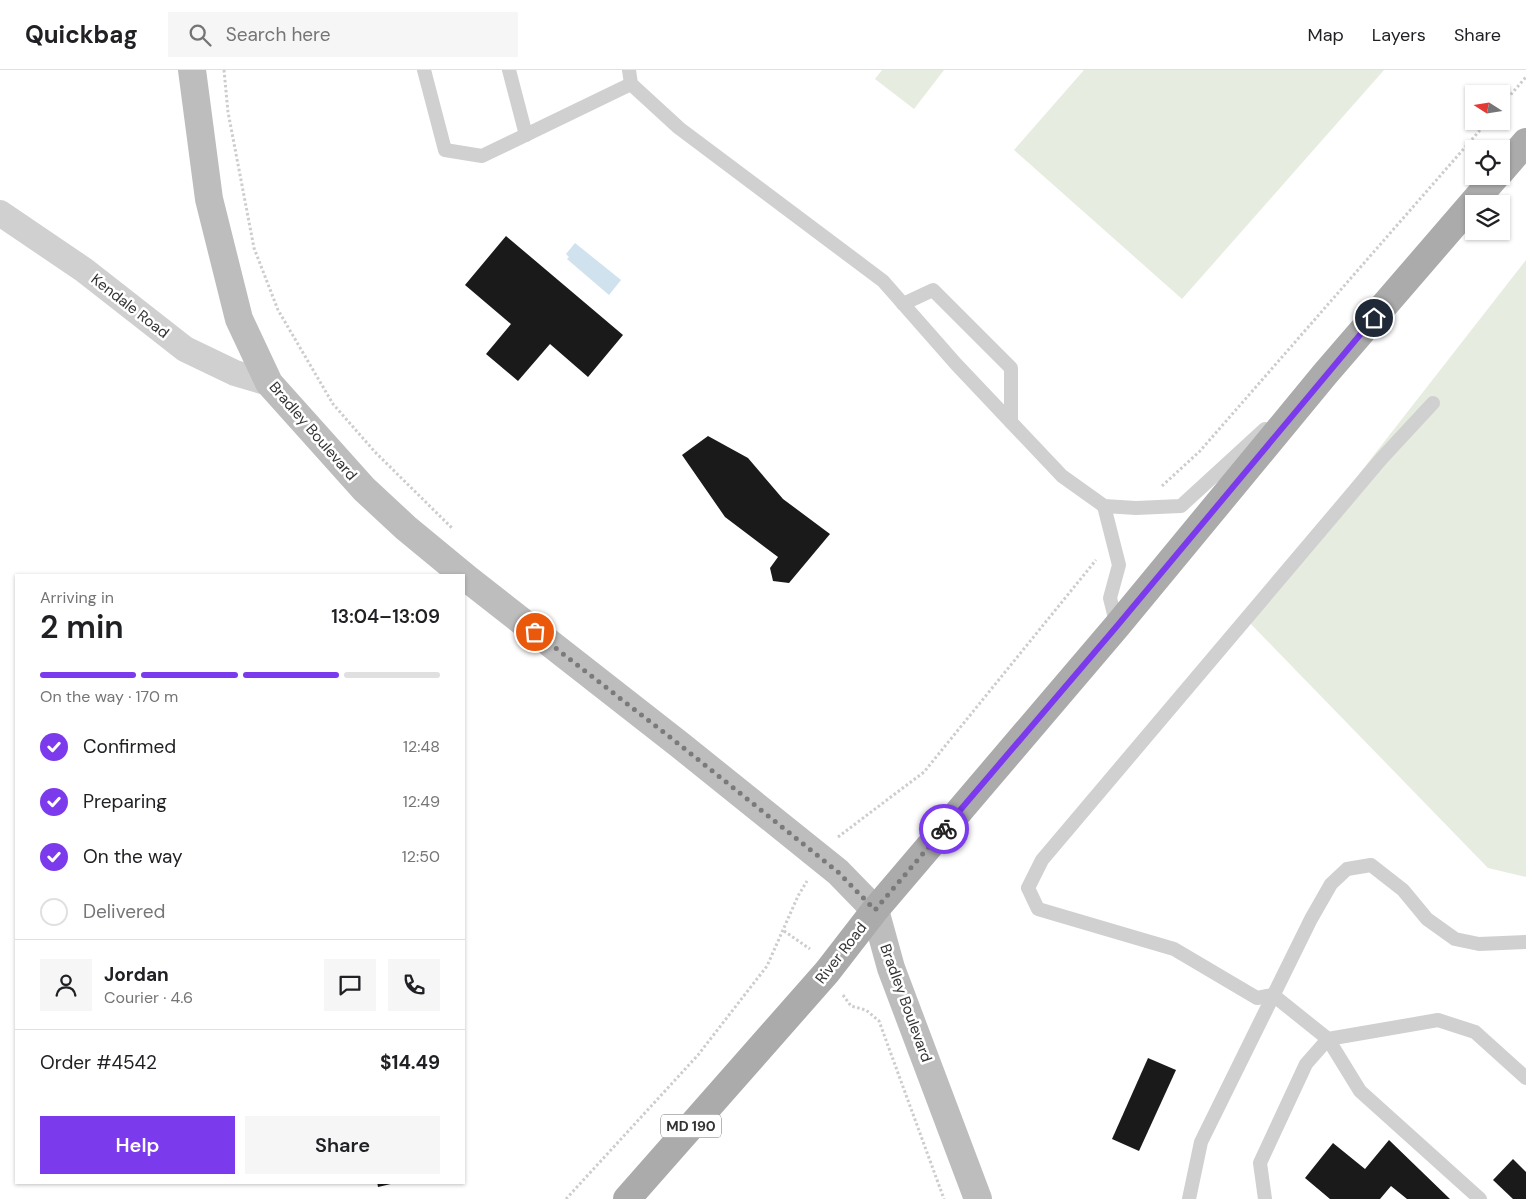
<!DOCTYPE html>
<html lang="en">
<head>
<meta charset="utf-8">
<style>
	:root { --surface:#fff; --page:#f6f6f6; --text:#202124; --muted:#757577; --line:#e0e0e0; --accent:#7c3aed }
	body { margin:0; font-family:"DM Sans",sans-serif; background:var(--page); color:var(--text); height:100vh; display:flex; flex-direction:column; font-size:19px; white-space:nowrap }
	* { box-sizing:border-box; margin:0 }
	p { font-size:16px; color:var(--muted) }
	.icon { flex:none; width:28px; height:28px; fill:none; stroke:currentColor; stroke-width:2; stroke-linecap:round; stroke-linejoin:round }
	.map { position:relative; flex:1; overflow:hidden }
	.details { position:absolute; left:15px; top:504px; width:450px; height:610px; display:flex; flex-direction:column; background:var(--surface); border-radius:0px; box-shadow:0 1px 4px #0004 }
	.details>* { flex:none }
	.needle { width:32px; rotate:282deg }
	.buttons { position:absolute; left:1465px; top:15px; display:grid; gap:10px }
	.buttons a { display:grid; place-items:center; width:45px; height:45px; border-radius:0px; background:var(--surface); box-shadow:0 1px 4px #0004; font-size:25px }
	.pin { position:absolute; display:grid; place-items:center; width:42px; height:42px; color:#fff; margin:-21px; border:2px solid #fff; border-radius:50%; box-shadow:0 1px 5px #0007 }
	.courier { position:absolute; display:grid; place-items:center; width:50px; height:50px; margin:-25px; border:4px solid #7c3aed; border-radius:50%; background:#fff; color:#222; box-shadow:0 1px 6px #0007 }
	.summary em { font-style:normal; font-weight:600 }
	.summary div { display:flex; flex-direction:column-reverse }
	.summary { display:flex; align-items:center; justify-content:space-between; height:85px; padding:0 25px }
	h1 { font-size:32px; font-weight:600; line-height:38px }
	.bar { display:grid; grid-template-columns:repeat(4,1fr); gap:8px 5px; align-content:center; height:60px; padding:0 25px }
	.bar i { height:6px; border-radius:4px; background:var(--line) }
	.bar .selected { background:var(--accent) }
	.bar p { grid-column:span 4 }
	.line { display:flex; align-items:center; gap:12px; padding:0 25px; border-top:1px solid var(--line) }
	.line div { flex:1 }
	.round { display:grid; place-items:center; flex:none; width:52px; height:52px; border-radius:0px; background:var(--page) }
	ol { padding:0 25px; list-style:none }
	li { display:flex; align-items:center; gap:15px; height:55px }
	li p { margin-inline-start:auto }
	li .icon { padding:5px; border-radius:50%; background:var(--accent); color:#fff; stroke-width:4 }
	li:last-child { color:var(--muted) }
	li i { width:28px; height:28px; border:2px solid var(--line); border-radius:50% }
	.cta { display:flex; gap:10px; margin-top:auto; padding:10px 25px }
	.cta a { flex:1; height:58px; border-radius:0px; background:var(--accent); color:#fff; font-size:20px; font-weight:600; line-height:58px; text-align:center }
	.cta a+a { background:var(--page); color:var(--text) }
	header { display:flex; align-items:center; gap:30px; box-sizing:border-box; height:70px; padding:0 25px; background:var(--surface); border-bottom:1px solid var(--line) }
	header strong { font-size:24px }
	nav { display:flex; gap:28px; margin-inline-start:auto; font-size:18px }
	.search { width:350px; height:45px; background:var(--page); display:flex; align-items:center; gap:12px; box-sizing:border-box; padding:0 18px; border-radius:0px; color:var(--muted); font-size:19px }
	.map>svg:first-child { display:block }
	.green { fill:#e6ecdf }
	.water { fill:#cfe2ee }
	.building { fill:#1a1a1a }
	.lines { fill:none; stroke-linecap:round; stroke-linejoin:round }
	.path { stroke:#cdcdcd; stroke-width:3; stroke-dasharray:2.5 2.5; stroke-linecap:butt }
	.lane { stroke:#d0d0d0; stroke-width:14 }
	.street { stroke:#d0d0d0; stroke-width:26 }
	.secondary { stroke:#bdbdbd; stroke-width:28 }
	.primary { stroke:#ababab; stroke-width:28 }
	.done { stroke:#7a7a7a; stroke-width:5; stroke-dasharray:0 9 }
	.route { stroke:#7c3aed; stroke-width:6 }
	.labels { text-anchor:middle; stroke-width:5; stroke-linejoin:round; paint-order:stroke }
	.shield { fill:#fff; stroke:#707070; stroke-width:1 }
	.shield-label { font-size:14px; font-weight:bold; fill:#333 }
	.street-label { font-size:15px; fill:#333; stroke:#fff }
</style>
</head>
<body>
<header>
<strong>Quickbag</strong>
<div class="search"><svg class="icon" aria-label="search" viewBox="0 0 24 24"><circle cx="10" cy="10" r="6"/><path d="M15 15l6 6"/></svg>Search here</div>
<nav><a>Map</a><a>Layers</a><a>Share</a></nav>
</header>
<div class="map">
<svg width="1526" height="1129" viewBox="0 0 1526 1129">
	<rect width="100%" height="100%" fill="#fff"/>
	<!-- green -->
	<g class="green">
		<polygon points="882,0 944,0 914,39 875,9"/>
		<polygon points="1084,0 1384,0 1182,229 1014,80"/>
		<polygon points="1526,190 1526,807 1488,798 1246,549"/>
	</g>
	<!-- water -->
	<polygon class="water" points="575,173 621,210 609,225 567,189 569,187 566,184"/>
	<!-- building -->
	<g class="building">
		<polygon points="506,166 623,265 588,307 550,274 518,311 486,284 511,254 465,215"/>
		<polygon points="708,366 748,388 783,429 830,464 789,513 773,511 770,498 778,487 725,447 682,385"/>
		<polygon points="1148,988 1176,1000 1139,1081 1112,1069"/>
		<polygon points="1389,1070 1450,1129 1407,1129 1391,1116 1380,1129 1330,1129 1305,1108 1333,1073 1365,1099"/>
		<polygon points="1513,1089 1526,1102 1526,1129 1513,1129 1493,1110"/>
		<polygon points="377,1112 395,1112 395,1113 378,1117"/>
	</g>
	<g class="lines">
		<!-- path -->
		<g class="path">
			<polyline points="224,0 228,42 254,178 278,240 333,334 375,382 453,459"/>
			<polyline points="1501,36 1526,7"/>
			<polyline points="1162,416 1200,381 1488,51"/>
			<polyline points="838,767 924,702 1096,490"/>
			<polyline points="784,861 810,879"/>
			<polyline points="843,925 851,936 866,940 879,951 944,1129"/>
			<polyline points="566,1129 698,985 767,896 798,826 807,811"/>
		</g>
		<!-- lane -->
		<g class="lane">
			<polyline points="424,0 445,80 482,86 631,14"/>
			<polyline points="509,0 526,65"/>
			<polyline points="629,0 631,14 679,58 883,211 956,294 1062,406 1104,436 1136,438 1181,436 1265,359"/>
			<polyline points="903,234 933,220 1011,298 1011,352"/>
			<polyline points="1433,333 1382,388 1042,790 1028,818 1038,839 1174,879 1257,928 1273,925 1328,969 1360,1021 1480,1129"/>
			<polyline points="1104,436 1119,495 1110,528 1117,556"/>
			<polyline points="1189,1129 1201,1072 1311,849 1331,814 1347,799 1371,795 1403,820 1427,849 1455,869 1479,874 1526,872"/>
			<polyline points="1265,1129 1260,1093 1306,994 1328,969 1438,950 1475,962 1526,1008"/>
		</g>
		<!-- street -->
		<polyline class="street" points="0,143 84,200 185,279 235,303 269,313"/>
		<!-- secondary -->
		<g class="secondary">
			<polyline points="192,0 209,129 239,249 269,313 364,419 406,458 463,505"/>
			<polyline points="464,506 680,675 838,802 875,840 891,898 978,1129"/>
		</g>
		<!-- primary -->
		<g class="primary">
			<polyline points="1501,101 1526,72"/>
			<polyline points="627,1129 827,902 875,840 1117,556 1325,304 1496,106"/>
		</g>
	</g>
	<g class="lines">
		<!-- done -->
		<polyline class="done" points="535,562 680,675 838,802 875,840 944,759"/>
		<!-- route -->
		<polyline class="route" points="944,759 1117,556 1374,248"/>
	</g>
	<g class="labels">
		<!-- shield labels -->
		<rect class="shield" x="661" y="1044.5" width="60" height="23" rx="4"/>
		<g class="shield-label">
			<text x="691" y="1061">MD 190</text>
		</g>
		<!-- street labels -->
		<g class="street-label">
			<text transform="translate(130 236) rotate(38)" y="5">Kendale Road</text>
			<text transform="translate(313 361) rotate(49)" y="5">Bradley Boulevard</text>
			<text transform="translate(841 883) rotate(-52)" y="5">River Road</text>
			<text transform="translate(906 933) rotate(70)" y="5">Bradley Boulevard</text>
		</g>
	</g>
</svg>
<div class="buttons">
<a><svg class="needle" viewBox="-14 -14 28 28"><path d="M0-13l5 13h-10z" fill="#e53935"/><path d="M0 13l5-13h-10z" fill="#757577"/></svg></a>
<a><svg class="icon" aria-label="locate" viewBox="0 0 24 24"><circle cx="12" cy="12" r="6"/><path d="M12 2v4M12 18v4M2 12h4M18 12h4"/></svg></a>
<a><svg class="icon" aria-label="layers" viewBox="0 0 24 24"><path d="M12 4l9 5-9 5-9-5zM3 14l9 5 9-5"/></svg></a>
</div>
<div class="pin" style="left:535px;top:562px;background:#ea580c"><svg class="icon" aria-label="bag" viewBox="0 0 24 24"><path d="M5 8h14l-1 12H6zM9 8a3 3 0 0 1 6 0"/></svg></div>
<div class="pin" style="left:1374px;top:248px;background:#1f2937"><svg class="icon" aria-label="home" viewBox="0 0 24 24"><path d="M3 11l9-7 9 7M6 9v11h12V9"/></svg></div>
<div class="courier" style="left:944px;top:759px"><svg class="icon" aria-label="bike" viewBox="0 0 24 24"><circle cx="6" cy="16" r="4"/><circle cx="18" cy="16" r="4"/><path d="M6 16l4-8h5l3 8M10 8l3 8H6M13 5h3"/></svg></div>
<section class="details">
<div class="summary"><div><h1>2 min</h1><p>Arriving in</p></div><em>13:04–13:09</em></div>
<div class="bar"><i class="selected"></i><i class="selected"></i><i class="selected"></i><i></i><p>On the way · 170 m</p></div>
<ol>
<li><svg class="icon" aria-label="check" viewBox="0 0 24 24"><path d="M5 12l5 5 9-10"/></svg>Confirmed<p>12:48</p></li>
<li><svg class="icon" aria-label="check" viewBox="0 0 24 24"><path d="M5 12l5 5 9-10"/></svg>Preparing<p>12:49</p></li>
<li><svg class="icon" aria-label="check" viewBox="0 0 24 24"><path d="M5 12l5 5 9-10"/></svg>On the way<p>12:50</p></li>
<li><i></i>Delivered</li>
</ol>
<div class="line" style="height:90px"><a class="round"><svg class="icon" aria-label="person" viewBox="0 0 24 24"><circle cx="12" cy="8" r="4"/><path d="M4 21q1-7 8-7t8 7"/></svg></a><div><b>Jordan</b><p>Courier · 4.6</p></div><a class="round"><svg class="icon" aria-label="chat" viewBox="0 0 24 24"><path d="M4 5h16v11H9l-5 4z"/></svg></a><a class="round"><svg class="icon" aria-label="phone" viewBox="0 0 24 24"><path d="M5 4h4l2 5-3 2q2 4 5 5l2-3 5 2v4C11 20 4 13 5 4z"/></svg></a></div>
<div class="line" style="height:65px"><div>Order #4542</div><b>$14.49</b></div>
<div class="cta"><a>Help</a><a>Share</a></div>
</section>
</div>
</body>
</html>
